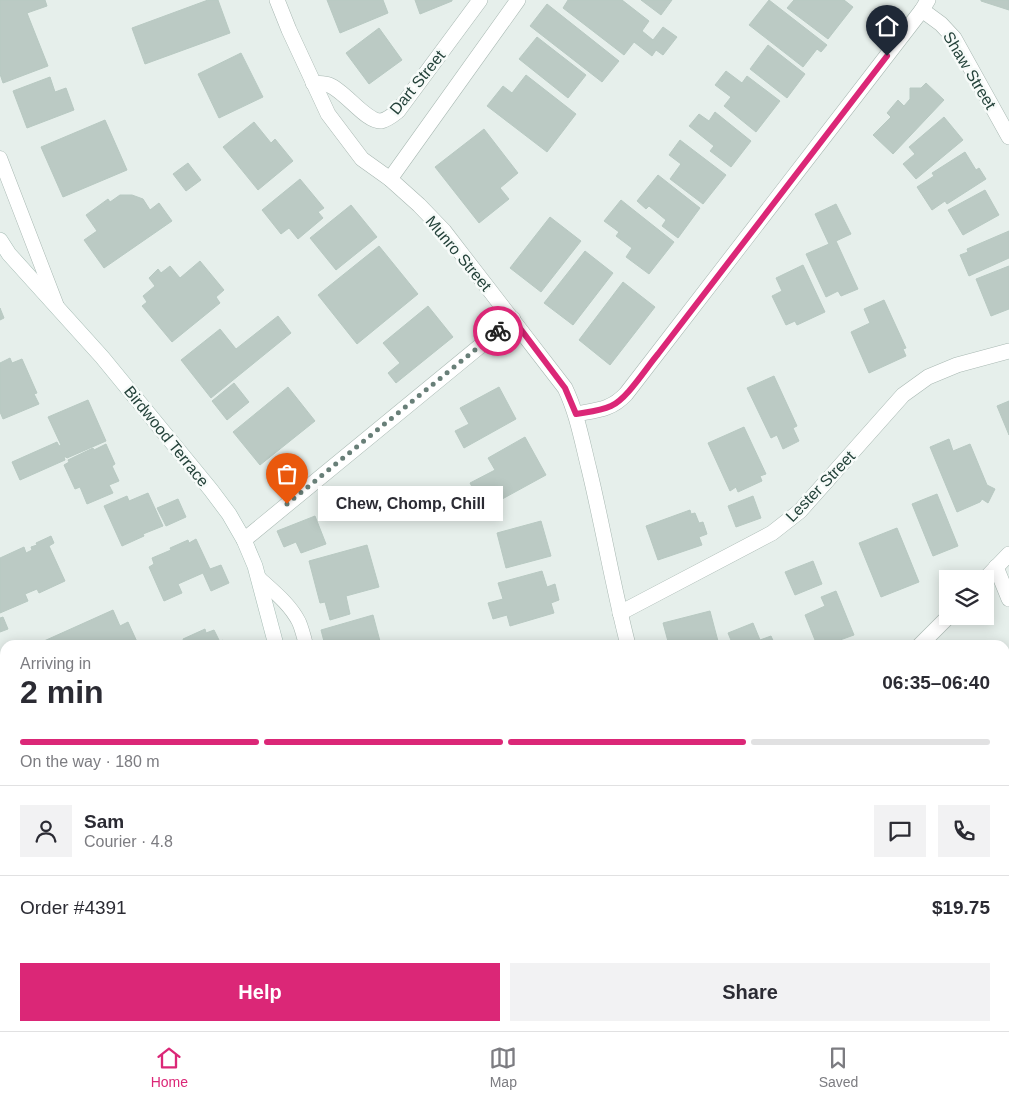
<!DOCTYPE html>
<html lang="en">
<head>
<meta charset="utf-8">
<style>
	:root { --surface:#fff; --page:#f2f2f3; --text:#2b2b33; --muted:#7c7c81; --line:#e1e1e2; --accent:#db2777 }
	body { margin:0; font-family:Arial,sans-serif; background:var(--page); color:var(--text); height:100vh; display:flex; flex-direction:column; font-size:19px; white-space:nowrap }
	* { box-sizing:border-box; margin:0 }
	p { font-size:16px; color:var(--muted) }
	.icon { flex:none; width:28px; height:28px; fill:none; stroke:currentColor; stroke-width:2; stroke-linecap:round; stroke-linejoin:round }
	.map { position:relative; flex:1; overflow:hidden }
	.details { position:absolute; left:0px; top:640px; width:1010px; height:391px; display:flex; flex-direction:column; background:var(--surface); border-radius:15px 15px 0 0; box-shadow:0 2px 12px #0003 }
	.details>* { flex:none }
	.tools { position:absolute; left:939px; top:570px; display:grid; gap:10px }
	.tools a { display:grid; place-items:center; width:55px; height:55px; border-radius:0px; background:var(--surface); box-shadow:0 2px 12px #0003; font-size:25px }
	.pin { position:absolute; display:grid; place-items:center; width:42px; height:42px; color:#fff; margin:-51px -21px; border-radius:50% 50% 50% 0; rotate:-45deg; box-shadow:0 0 5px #0007 }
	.pin .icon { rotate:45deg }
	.courier { position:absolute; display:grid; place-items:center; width:50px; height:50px; margin:-25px; border:4px solid #db2777; border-radius:50%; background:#fff; color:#222; box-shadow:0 1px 6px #0007 }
	.bubble { position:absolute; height:35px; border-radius:0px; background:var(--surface); box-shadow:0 2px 12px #0003; font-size:16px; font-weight:600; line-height:35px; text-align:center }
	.overview em { font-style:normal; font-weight:600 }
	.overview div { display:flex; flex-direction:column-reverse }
	.overview { display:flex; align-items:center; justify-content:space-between; height:85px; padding:0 20px }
	h1 { font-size:32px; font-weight:600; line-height:38px }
	.bar { display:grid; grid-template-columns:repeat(4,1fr); gap:8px 5px; align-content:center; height:60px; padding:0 20px }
	.bar i { height:6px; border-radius:4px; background:var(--line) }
	.bar .current { background:var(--accent) }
	.bar p { grid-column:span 4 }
	.line { display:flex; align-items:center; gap:12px; padding:0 20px; border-top:1px solid var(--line) }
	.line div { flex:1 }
	.round { display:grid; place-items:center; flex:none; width:52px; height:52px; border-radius:0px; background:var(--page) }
	.action { display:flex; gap:10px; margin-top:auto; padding:10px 20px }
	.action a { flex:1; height:58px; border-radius:0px; background:var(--accent); color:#fff; font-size:20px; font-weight:600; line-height:58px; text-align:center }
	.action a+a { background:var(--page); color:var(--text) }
	.menu { display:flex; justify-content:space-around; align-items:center; height:70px; border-top:1px solid var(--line); background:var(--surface); font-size:14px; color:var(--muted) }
	.menu a { display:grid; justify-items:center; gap:2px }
	.menu .current { color:var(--accent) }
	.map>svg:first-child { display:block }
	.building { fill:#bbcac4; stroke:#b8c9c2 }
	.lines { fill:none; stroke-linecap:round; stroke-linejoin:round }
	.highway-tunnel { stroke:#bfccc8; stroke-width:15; stroke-dasharray:15 8; stroke-linecap:butt }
	.lane-casing { stroke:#a8b8b2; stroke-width:15 }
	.street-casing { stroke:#a8b8b2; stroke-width:16 }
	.secondary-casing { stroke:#a4bbb3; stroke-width:16 }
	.lane { stroke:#fff; stroke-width:14 }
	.street { stroke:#fff; stroke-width:15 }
	.secondary { stroke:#fff; stroke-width:15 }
	.done { stroke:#687f78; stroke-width:5; stroke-dasharray:0 9 }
	.route { stroke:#db2777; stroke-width:6 }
	.labels { text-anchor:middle; stroke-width:5; stroke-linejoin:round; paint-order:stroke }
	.street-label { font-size:16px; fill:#24423a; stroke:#f7fbf9 }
</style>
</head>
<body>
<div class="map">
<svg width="1009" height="1031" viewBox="0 0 1009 1031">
	<rect width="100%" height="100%" fill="#e6efeb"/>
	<!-- building -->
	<g class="building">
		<polygon points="0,0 45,0 47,6 27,13 48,66 3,83 0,74"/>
		<polygon points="208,0 218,0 230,33 145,64 132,28"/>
		<polygon points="327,0 383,0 388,13 340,33"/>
		<polygon points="415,0 452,0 452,1 420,14"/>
		<polygon points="568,0 622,0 649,21 642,31 653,40 663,27 677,37 663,55 656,50 652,56 634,42 624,55 563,8"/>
		<polygon points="641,0 672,0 661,15"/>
		<polygon points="769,0 827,45 821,52 817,49 803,67 749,25"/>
		<polygon points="794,0 844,0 853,7 828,39 787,8"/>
		<polygon points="981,0 1009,0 1009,10 981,1"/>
		<polygon points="547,4 619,61 602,82 530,26"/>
		<polygon points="379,28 402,60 369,84 346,53"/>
		<polygon points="537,37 586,75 568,98 519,59"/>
		<polygon points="768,45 805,74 787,98 750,69"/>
		<polygon points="241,53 263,97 219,118 198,74"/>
		<polygon points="726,71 742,83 747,76 780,101 756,132 724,106 731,97 715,85"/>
		<polygon points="526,75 576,114 547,152 487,106 503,86 512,93"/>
		<polygon points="50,77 55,92 66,88 74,110 27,128 13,91"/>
		<polygon points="926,83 944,100 893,154 873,135 891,117 887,113 898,100 904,106 910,99 910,88 921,88"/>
		<polygon points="715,112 751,141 731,167 710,151 714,146 689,126 699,114 709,121"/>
		<polygon points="944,117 963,140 916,179 903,164 915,154 909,147"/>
		<polygon points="105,120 127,170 63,197 41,147"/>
		<polygon points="254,122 271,143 275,139 293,161 258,190 223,147"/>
		<polygon points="484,129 518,173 500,188 509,199 479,223 435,167"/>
		<polygon points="680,140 726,175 703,204 670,179 681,164 669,155"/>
		<polygon points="965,152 976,170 979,168 986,179 947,204 945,201 932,210 917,187 934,176 932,173"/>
		<polygon points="188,163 201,180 186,191 173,174"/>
		<polygon points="658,175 700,208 678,238 662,226 666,220 649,206 646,209 637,201"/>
		<polygon points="300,179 324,208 318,212 323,218 298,239 289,228 281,234 262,210"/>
		<polygon points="985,190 999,215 963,235 948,210"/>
		<polygon points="120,195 132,195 143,199 150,210 159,203 172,221 104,268 84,240 97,231 86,215 108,199 110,202"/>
		<polygon points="621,200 674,242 649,274 626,257 632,248 616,236 619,232 604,221"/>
		<polygon points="836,204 851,234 836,241 858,289 841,296 838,291 826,297 806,254 829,244 815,214"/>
		<polygon points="351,205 377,237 336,270 310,238"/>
		<polygon points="550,217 581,241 541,292 510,268"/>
		<polygon points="1009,231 1009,258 969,276 960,255 968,252 967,249"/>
		<polygon points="379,246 418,294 357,344 318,295"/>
		<polygon points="585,251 613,273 573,325 544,303"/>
		<polygon points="200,261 224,290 216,297 220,303 172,342 142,306 147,302 143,296 155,286 149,278 158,269 161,273 170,266 180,278"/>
		<polygon points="803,265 825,312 797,325 795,321 786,325 772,296 782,291 776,278"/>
		<polygon points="1009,266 1009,309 991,316 976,279"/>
		<polygon points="623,282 655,307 610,365 579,340"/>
		<polygon points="884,300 906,348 903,349 906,356 869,373 851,332 870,323 864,309"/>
		<polygon points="428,306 453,337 396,383 388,373 400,363 383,343"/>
		<polygon points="0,308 4,318 0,320"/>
		<polygon points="278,316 291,333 211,398 181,360 220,329 236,349"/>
		<polygon points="10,358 12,363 22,359 37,393 34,394 39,404 3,419 0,412 0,363"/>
		<polygon points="774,376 797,426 793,428 799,441 783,449 777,435 771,438 747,388"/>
		<polygon points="234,383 249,402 227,420 212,401"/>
		<polygon points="288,387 315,421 260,465 233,432"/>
		<polygon points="499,387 516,419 464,448 455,431 469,424 460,408"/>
		<polygon points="88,400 106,441 67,458 66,457 64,457 65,460 20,480 12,462 57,442 59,446 61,445 48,417"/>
		<polygon points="1009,401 1009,435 997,406"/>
		<polygon points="744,427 766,474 760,476 762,481 738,492 736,487 730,491 708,443"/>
		<polygon points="525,437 546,475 484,509 470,483 495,470 488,458"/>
		<polygon points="949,439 953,451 970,444 987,485 995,489 988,503 982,499 980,502 957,512 930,447"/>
		<polygon points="106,444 115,464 112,466 119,481 109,485 113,493 87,504 80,487 75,489 64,465 69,462 68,460 93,448 94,450"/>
		<polygon points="148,493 163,526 143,534 144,536 122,546 104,506 127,496 129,501"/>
		<polygon points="937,494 958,546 933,556 912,504"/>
		<polygon points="753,496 761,518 736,527 728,506"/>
		<polygon points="178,499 186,517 166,526 157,508"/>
		<polygon points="690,510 691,514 695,513 699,523 703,522 707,534 699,537 702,545 658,560 646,526"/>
		<polygon points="315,516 326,544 301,553 296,542 284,547 277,531"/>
		<polygon points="541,521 551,556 506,568 497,533"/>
		<polygon points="897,528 919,582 881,597 859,543"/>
		<polygon points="51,536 54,543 49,546 65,581 39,593 37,589 25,594 28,601 0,613 0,558 24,547 26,553 32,550 31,547 37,545 36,543"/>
		<polygon points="196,539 210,569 221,565 229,583 211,591 203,573 178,584 182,593 164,601 149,567 154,564 152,558 171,550 170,548 188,540 189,543"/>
		<polygon points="367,545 379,587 346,596 350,614 330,620 325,602 320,603 309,561"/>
		<polygon points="813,561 822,584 795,595 785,572"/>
		<polygon points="542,571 547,587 555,584 559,600 551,603 554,613 510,626 507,615 493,619 488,603 503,599 498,583"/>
		<polygon points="836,591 854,635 840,640 842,645 817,645 805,615 825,606 821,597"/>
		<polygon points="113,610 120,626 128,622 138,644 46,645 44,641"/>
		<polygon points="710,611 719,645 669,645 663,623"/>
		<polygon points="373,615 381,645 325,645 321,630"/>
		<polygon points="3,617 8,629 0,632 0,618"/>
		<polygon points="753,623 760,640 771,636 775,645 733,645 728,633"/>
		<polygon points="205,629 206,633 214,630 220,642 223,640 226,645 185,645 183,639"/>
		<polygon points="1005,684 1009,691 1009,717 1005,719"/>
		<polygon points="1009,760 1009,792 1005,784 1005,773 1007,772 1005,767 1005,763"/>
		<polygon points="3,787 5,792 5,834 0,836 0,788"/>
		<polygon points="5,906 5,946 0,948 0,908"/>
		<polygon points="1009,978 1009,1031 1005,1021 1005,980"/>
		<polygon points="15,1026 39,1026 41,1031 15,1031 17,1030"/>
		<polygon points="66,1026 113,1026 115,1031 68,1031"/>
		<polygon points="154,1026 191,1026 179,1031 156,1031"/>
		<polygon points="215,1026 273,1026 274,1028 267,1031 204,1031"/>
		<polygon points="370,1026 416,1026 416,1031 369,1031"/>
		<rect x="533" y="1026" width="53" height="5"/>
		<polygon points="733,1026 767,1026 769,1031 735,1031"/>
		<polygon points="796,1026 824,1026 824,1031 798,1031"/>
		<polygon points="916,1026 943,1026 945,1031 904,1031"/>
		<polygon points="952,1026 993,1026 995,1031 954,1031"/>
	</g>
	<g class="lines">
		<!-- highway-tunnel -->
		<g class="highway-tunnel">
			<polyline points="0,933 5,935"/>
			<polyline points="0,999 5,1001"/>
			<polyline points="72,1026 84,1031"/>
			<polyline points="240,1026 252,1031"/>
		</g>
		<!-- lane casing -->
		<g class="lane-casing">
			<g id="lane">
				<polyline points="0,158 57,306"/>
				<path d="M 259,578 C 273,591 290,604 299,622 C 302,629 304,637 306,645"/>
				<polyline points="0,718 5,730"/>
				<polyline points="131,1026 133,1031"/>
			</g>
		</g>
		<!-- street casing -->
		<g class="street-casing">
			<g id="street">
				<path d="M 277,0 L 289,30 L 328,114 L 362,159 L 390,179 L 419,205 L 444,231 L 565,388 C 577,413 582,441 589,469 C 603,527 613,587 628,645"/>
				<polyline points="922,10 941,24 954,38 1009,137"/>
				<path d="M 313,83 C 318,84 324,83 329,85 C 345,91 366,122 381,121 C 387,120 393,115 398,111 L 480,0"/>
				<polyline points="390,179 518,0"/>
				<path d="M 576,414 C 597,410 611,410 626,394 L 922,10 L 928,0"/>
				<polyline points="244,540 513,319"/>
				<polyline points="996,567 1009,599"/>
				<polyline points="985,579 1009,554"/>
				<polyline points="620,613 772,533 800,511 903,395 928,377 957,365 1009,351"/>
				<polyline points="920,645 949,616"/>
				<polyline points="1005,871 1009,869"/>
				<polyline points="0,985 5,982"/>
				<polyline points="666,1026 668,1031"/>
			</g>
		</g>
		<!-- secondary casing -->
		<g class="secondary-casing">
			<g id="secondary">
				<polyline points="0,240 9,254 102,357 211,490 229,514 244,540 255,566 276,645"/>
				<polyline points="324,1031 324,1026"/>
			</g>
		</g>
		<!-- lane -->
		<use href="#lane" class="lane"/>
		<!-- street -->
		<use href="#street" class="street"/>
		<!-- secondary -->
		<use href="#secondary" class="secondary"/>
	</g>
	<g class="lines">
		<!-- done -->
		<polyline class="done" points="287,504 498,331"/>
		<!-- route -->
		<path class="route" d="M 498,331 L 513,319 L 565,388 L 576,414 C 587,412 600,411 611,406 C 627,399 646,368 658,354 L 887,56"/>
	</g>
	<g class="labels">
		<!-- street labels -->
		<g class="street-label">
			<text transform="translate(970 70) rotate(59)" y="6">Shaw Street</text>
			<text transform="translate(417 82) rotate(-51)" y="6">Dart Street</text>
			<text transform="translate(459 253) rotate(50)" y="6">Munro Street</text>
			<text transform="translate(167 436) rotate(51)" y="6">Birdwood Terrace</text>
			<text transform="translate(820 486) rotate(-46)" y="6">Lester Street</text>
		</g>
	</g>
</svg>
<div class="tools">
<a><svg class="icon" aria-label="layers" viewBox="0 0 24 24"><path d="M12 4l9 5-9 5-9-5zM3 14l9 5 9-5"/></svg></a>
</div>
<div class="pin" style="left:287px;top:504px;background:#ea580c"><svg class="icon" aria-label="bag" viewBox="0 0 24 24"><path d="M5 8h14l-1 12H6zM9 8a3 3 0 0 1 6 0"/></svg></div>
<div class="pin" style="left:887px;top:56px;background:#1f2937"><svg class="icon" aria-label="home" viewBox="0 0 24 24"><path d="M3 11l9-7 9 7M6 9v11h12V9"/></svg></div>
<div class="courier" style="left:498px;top:331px"><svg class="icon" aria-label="bike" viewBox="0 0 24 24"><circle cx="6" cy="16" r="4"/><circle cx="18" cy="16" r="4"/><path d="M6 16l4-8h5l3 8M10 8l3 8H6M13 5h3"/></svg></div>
<div class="bubble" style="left:318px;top:486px;width:185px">Chew, Chomp, Chill</div>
<section class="details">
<div class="overview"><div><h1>2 min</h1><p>Arriving in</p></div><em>06:35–06:40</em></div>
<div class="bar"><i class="current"></i><i class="current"></i><i class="current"></i><i></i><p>On the way · 180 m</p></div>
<div class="line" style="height:90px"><a class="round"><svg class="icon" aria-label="person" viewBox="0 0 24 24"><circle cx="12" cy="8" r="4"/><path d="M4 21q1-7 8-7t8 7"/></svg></a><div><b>Sam</b><p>Courier · 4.8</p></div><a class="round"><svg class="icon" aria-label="chat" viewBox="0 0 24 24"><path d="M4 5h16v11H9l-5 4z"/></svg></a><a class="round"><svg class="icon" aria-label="phone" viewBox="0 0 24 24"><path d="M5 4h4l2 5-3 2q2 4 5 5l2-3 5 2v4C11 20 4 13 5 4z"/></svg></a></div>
<div class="line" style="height:65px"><div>Order #4391</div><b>$19.75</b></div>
<div class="action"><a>Help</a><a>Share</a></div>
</section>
</div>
<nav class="menu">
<a class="current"><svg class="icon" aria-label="home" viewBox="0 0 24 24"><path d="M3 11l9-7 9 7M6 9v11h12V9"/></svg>Home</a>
<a><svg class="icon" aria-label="map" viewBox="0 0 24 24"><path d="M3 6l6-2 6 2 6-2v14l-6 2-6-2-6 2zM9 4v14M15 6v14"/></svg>Map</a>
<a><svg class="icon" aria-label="saved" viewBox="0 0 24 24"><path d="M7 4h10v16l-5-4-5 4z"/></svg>Saved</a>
</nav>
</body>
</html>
